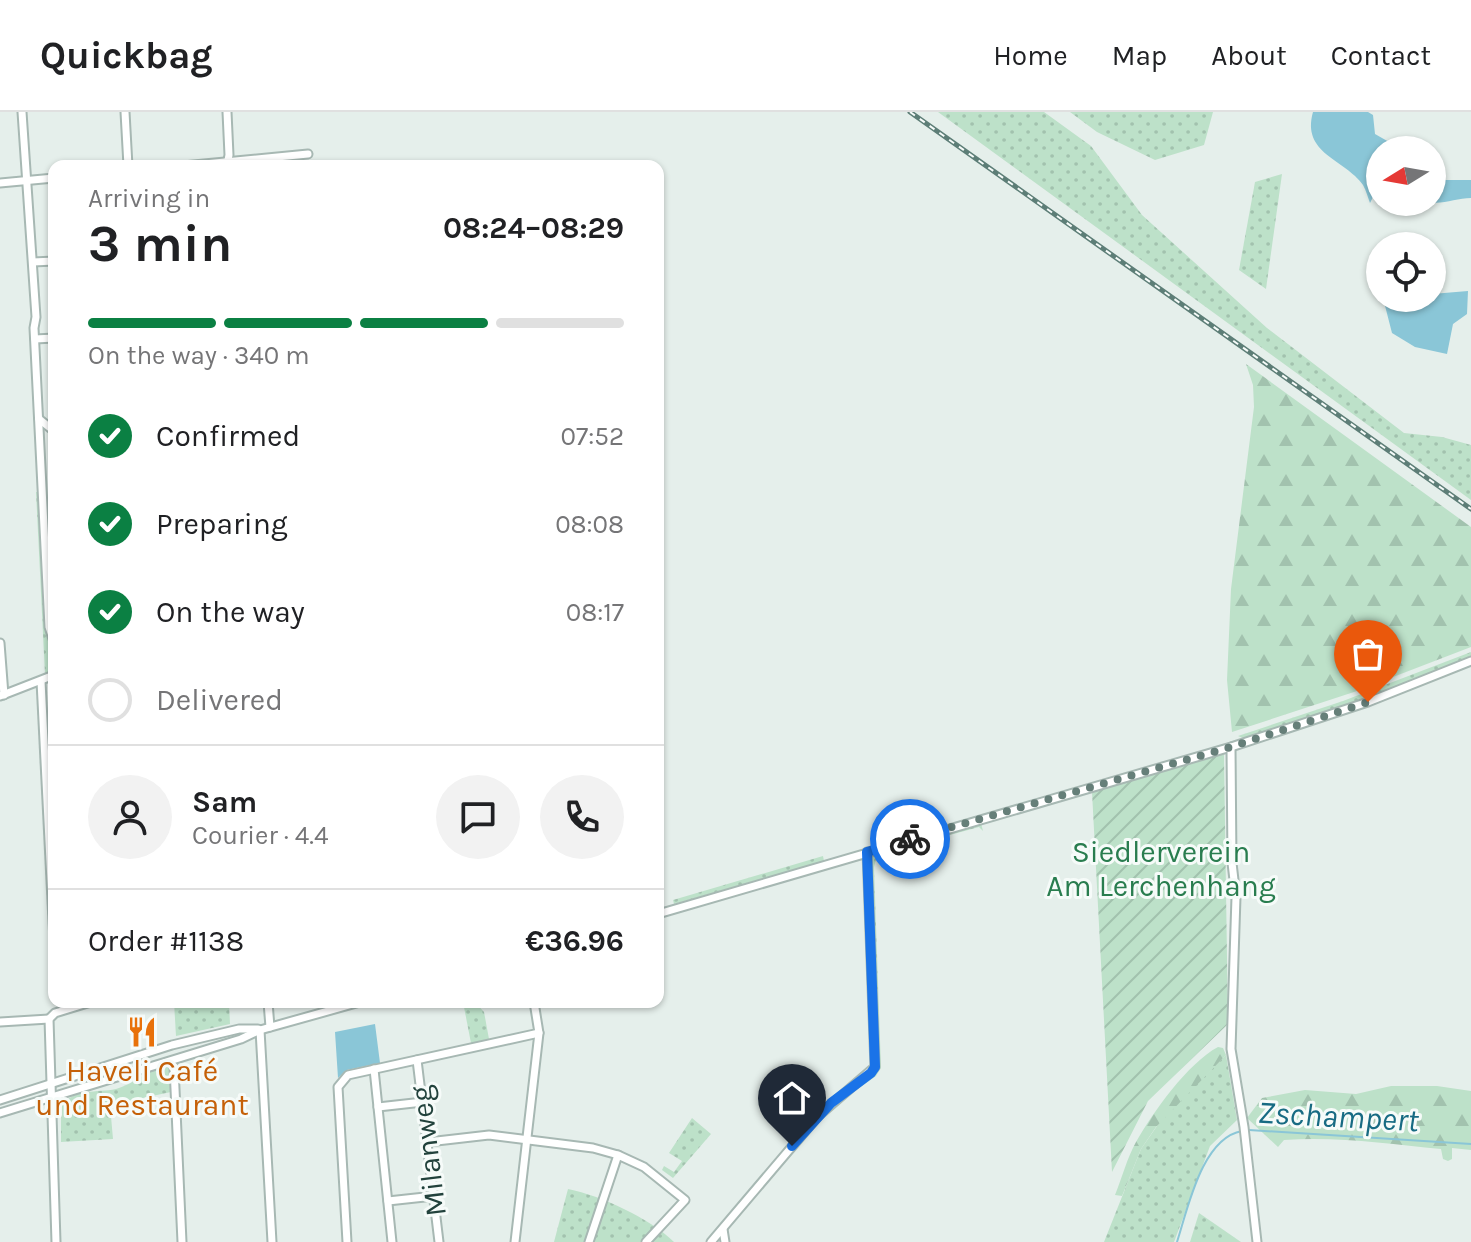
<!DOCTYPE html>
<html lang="en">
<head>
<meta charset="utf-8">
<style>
	:root { --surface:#fff; --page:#f2f2f2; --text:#202124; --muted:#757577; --line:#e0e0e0; --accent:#0b8043 }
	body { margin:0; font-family:Karla,sans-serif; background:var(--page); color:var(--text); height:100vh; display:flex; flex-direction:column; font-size:30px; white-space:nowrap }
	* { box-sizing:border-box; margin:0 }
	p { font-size:26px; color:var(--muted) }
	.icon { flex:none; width:44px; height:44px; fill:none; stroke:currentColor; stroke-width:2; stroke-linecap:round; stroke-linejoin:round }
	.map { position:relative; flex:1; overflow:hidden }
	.sheet { position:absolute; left:48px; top:48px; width:616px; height:848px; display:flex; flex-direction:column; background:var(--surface); border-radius:16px; box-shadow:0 2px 6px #0004 }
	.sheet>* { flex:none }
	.needle { width:52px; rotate:259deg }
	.fabs { position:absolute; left:1366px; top:24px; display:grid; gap:16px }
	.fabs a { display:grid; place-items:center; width:80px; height:80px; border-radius:50%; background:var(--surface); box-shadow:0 2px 6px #0004; font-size:40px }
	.pin { position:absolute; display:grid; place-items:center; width:68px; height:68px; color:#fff; margin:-82px -34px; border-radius:50% 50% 50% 0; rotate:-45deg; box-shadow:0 0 8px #0007 }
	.pin .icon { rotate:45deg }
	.courier { position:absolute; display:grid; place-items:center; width:80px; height:80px; margin:-40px; border:6px solid #1a73e8; border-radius:50%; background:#fff; color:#222; box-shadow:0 2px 10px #0007 }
	.head em { font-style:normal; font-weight:700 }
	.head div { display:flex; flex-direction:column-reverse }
	.head { display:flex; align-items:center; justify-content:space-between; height:136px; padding:0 40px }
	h1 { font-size:52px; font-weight:700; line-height:60px }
	.bar { display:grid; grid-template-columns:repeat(4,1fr); gap:12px 8px; align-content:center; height:96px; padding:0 40px }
	.bar i { height:10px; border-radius:6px; background:var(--line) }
	.bar .on { background:var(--accent) }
	.bar p { grid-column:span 4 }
	.line { display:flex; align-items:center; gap:20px; padding:0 40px; border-top:2px solid var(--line) }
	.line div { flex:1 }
	.round { display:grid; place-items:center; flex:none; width:84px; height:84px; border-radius:42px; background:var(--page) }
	ol { padding:0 40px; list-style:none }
	li { display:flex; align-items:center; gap:24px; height:88px }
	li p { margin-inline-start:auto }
	li .icon { padding:8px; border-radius:50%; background:var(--accent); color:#fff; stroke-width:4 }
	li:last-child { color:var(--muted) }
	li i { width:44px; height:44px; border:4px solid var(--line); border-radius:50% }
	header { display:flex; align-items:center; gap:48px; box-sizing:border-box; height:112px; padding:0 40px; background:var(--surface); border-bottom:2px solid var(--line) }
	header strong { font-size:38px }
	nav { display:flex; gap:44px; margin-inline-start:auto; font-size:28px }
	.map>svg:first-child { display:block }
	.grass { fill:url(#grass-dots) }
	.forest { fill:url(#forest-firs) }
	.garden { fill:url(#garden-furrows) }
	.water { fill:#8ac6d7 }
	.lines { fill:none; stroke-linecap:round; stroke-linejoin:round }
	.stream { stroke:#8ac6d7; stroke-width:2 }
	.minor-casing { stroke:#a7b8b3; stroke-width:11 }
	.minor { stroke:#fff; stroke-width:7 }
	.rail-casing { stroke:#5d7e77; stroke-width:5 }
	.rail { stroke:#f6fbf9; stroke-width:2; stroke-dasharray:6; stroke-linecap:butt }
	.done { stroke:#667f79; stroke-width:8; stroke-dasharray:0 14.4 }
	.route { stroke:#1a73e8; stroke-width:10 }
	.labels { text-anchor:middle; stroke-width:6; stroke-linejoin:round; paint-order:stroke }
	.park-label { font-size:30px; fill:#297d4f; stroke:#f6fbf9 }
	.food-label { font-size:30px; fill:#c56008; stroke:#f6fbf9 }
	.street-label { font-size:30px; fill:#22423c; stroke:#f6fbf9 }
	.water-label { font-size:32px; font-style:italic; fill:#176b83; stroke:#f6fbf9 }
</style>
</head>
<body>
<header>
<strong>Quickbag</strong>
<nav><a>Home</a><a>Map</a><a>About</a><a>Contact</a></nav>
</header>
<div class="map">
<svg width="1471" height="1130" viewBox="0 0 1471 1130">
	<defs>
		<pattern id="grass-dots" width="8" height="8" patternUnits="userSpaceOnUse" patternTransform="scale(2)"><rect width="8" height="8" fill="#bde1c9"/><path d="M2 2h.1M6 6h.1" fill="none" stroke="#a2c2ae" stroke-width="1.8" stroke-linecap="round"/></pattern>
		<pattern id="forest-firs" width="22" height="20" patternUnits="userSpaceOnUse" patternTransform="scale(2)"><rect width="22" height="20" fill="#bde1c9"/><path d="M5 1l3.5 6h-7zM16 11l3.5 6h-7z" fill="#a2c2ae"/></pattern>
		<pattern id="garden-furrows" width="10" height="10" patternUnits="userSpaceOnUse" patternTransform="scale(2)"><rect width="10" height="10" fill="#bde1c9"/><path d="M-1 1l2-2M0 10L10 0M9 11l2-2" fill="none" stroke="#a2c2ae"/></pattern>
	</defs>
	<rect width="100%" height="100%" fill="#e5efeb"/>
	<!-- grass -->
	<g class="grass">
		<polygon points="938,0 1044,0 1091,34 1142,103 1267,216 1404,321 1442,325 1471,333 1471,388"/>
		<polygon points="1070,0 1213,0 1204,33 1155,48 1097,20"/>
		<polygon points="1282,62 1266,177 1239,158 1255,70"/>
		<polygon points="36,380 40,380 48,521 54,535 54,558 45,562"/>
		<polygon points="1471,540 1471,545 1344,594 1245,627 1238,624 1343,589"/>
		<polygon points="981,711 983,719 979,715 885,741 876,747 874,755 881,956 876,964 833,995 780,1056 780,1053 832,993 873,963 877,957 871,746 876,741"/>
		<polygon points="823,744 824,749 674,792 673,788"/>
		<polygon points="174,890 229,890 230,912 176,924"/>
		<polygon points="463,890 475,890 484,900 489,927 471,931"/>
		<polygon points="1226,943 1237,1008 1210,1034 1174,1130 1104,1130 1141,1037 1164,1004"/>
		<path d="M 170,954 L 171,980 L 110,993 L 113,1027 L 61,1030 L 61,994 C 75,976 96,981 116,977 C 130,973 139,965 151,959 C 157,956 164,955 170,954 Z"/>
		<polygon points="692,1006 711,1022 673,1066 662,1058 664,1054 674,1060 682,1049 669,1041"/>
		<path d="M 568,1077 C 602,1084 649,1106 674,1130 L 554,1130 Z"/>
		<polygon points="1199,1101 1241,1130 1190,1130"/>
	</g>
	<!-- forest -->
	<g class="forest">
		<polygon points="1246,252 1471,415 1471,535 1354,580 1232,620 1227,568 1231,477 1254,295 1253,273"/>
		<path d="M 1218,935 L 1223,936 L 1226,943 L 1156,1015 L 1141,1037 L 1122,1084 L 1115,1083 C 1122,1066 1127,1046 1136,1030 C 1153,1000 1188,951 1218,935 Z"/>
		<path d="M 1391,974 L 1437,974 L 1471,979 L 1471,1038 L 1452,1036 L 1452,1047 L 1448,1049 L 1443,1047 L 1441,1037 C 1389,1032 1336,1024 1284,1028 L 1278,1035 L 1247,1006 L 1262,986 L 1305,978 L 1356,982 Z"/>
	</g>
	<!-- garden -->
	<polygon class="garden" points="1221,643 1224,643 1228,912 1148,989 1112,1060 1092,680"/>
	<!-- water -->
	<g class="water">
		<path d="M 1313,0 L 1368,0 L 1373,3 L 1375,22 L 1403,38 L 1380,38 L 1380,78 L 1377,77 L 1370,91 C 1368,86 1366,78 1363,73 C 1345,47 1301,42 1313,0 Z"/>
		<path d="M 1432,57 L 1441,68 L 1471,68 L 1471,86 C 1457,86 1442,93 1429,90 L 1432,90 Z"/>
		<polygon points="1468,179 1467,202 1453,212 1447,242 1415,235 1392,221 1383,186 1432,186 1432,182"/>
		<polygon points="375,912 380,951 347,958 338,966 335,920"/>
	</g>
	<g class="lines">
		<!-- stream -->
		<g class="stream">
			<polyline points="1249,1018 1471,1032"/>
			<path d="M 1177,1130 C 1188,1096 1202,1026 1242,1019"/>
		</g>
		<!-- minor casing -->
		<g class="minor-casing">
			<g id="minor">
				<polyline points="22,0 36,205 34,216 49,515 54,530"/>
				<polyline points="125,0 128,54"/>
				<polyline points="227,53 229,43 227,0"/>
				<polyline points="183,54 308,42"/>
				<polyline points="0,71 54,66"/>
				<polyline points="33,150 54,149"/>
				<polyline points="35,227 54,226"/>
				<polyline points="39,307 54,319"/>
				<polyline points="0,531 4,583"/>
				<polyline points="41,569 54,829"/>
				<polyline points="0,584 54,563"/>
				<polyline points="1231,635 1232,751 1236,785 1231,937 1244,1015 1257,1130"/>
				<polyline points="658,802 1231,635 1368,590 1471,549"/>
				<polyline points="268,890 270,915"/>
				<polyline points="0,910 49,907"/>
				<polyline points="260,918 272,1130"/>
				<polyline points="417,948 439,1130"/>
				<polyline points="174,955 182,1130"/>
				<polyline points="374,957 392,1130"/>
				<polyline points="0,988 172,933 239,917 258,917"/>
				<polyline points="378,995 423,990"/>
				<polyline points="0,1001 241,927 260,918 360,890"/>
				<polyline points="428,1030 489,1023 593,1036 618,1043 644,1055 685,1088 646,1130"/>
				<polyline points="388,1089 434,1084"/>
				<polyline points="723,1117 725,1130"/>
				<polyline points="56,1130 49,907 55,901 91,890"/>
				<polyline points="347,1130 338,975 348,963 539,921 534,890"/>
				<polyline points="515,1130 539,921"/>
				<polyline points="589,1130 618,1043"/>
				<polyline points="711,1130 818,1004 875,955 867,740"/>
			</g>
		</g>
		<!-- minor -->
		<use href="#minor" class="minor"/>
		<!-- rail casing -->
		<g class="rail-casing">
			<polyline id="rail" points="910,0 1471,397"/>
		</g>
		<!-- rail -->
		<use href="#rail" class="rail"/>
	</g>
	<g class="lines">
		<!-- done -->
		<polyline class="done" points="910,727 1231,635 1368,590"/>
		<!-- route -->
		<polyline class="route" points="792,1034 831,991 871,961 875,955 867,740 910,727"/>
	</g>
	<!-- icons -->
	<defs>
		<g id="restaurant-bare" transform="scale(2.4)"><path d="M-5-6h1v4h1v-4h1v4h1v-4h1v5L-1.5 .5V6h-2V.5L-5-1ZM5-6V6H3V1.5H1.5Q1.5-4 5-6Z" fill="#e8710a" stroke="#f6fbf9" stroke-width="2.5" paint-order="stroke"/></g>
	</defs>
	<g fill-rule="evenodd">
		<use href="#restaurant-bare" x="142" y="920"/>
	</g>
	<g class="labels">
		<!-- park labels -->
		<g class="park-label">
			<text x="1161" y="750">Siedlerverein<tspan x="1161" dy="34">Am Lerchenhang</tspan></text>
		</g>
		<!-- food labels -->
		<g class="food-label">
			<text x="142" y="969">Haveli Café<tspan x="142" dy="34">und Restaurant</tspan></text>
		</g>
		<!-- street labels -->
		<g class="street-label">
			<text transform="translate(428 1039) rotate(-97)" y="10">Milanweg</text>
		</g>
		<!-- water labels -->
		<g class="water-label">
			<text transform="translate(1338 1004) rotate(3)" y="11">Zschampert</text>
		</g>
	</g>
</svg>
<div class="fabs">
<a><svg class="needle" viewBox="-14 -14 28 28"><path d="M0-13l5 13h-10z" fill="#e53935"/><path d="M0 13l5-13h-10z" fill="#757577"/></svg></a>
<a><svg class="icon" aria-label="locate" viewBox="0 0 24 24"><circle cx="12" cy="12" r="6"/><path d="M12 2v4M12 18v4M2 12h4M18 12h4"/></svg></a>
</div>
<div class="pin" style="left:1368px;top:590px;background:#ea580c"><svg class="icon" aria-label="bag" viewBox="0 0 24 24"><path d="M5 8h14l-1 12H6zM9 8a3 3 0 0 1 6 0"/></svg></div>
<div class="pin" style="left:792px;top:1034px;background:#1f2937"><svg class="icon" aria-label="home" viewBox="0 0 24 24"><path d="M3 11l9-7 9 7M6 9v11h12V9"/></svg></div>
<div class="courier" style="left:910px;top:727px"><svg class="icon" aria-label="bike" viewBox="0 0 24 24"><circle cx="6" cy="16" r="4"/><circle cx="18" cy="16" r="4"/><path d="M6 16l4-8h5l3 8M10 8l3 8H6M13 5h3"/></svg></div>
<section class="sheet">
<div class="head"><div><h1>3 min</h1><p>Arriving in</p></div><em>08:24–08:29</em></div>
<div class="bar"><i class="on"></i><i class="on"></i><i class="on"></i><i></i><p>On the way · 340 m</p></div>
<ol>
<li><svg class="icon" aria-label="check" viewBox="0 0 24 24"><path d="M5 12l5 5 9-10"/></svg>Confirmed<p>07:52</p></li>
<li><svg class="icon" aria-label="check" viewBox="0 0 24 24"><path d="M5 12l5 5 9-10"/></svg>Preparing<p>08:08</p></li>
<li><svg class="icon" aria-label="check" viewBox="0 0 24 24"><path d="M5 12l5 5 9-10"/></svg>On the way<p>08:17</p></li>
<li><i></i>Delivered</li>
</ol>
<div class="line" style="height:144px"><a class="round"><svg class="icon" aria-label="person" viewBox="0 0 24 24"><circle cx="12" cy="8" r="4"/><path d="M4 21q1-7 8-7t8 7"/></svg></a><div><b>Sam</b><p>Courier · 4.4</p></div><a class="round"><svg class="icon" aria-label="chat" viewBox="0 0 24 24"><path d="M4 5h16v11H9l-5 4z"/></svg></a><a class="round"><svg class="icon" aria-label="phone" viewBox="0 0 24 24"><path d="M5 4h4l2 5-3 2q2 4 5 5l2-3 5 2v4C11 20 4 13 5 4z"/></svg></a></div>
<div class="line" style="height:104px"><div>Order #1138</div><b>€36.96</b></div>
</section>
</div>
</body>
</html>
